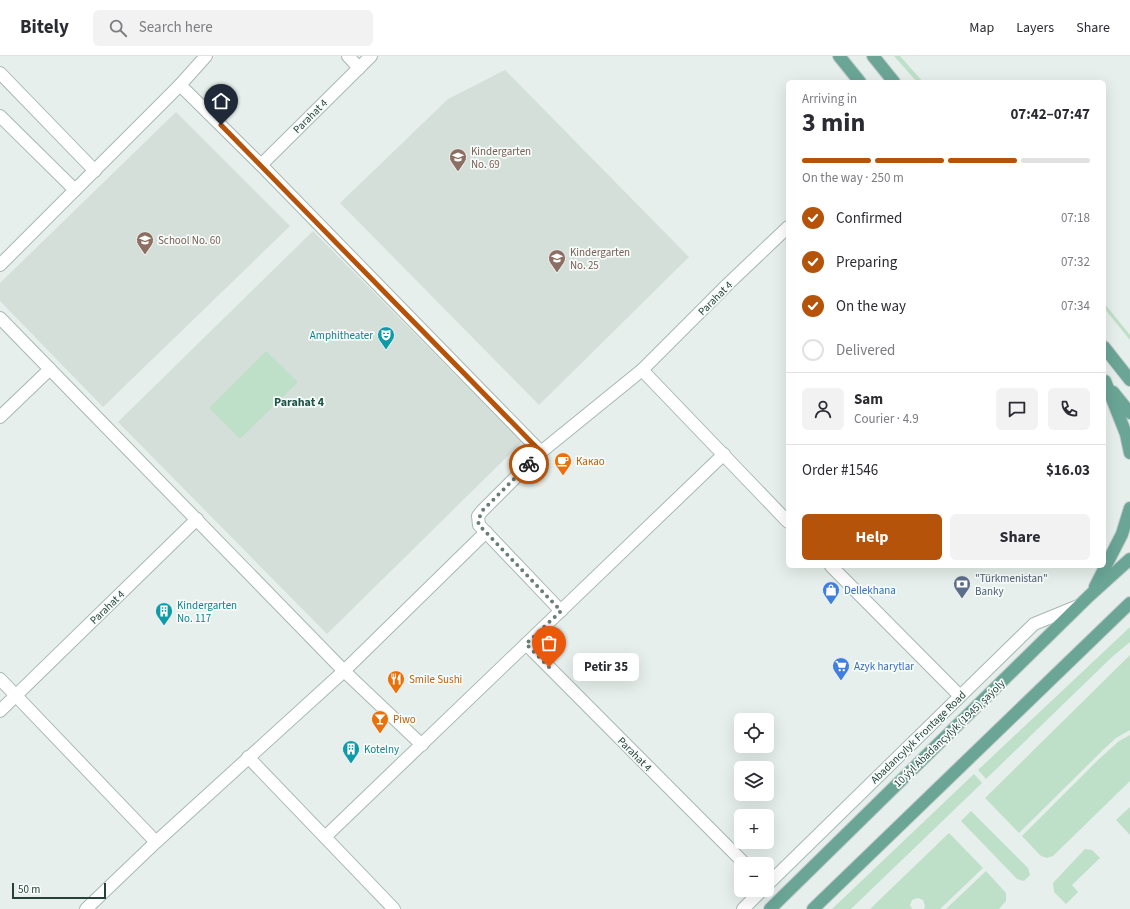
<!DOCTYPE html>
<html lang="en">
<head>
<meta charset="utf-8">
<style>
	:root { --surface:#fff; --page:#f2f2f3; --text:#2b2b33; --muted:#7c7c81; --line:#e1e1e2; --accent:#b45309 }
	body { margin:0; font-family:"Source Sans 3",sans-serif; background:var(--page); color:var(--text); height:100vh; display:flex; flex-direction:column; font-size:15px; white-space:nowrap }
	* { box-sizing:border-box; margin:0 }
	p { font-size:13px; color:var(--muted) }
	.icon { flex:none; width:22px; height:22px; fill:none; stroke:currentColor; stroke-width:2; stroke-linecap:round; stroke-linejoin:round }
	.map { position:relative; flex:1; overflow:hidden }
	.panel { position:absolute; left:786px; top:24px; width:320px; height:488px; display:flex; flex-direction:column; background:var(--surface); border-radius:6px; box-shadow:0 4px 16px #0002 }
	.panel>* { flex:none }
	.tools { position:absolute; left:734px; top:657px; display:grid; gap:8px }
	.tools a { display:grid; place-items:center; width:40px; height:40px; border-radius:6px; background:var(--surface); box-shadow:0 4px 16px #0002; font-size:20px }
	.scale { position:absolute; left:12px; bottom:10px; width:94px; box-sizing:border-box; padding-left:4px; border:2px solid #24423a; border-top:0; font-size:11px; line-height:14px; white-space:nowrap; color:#24423a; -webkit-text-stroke:3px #f7fbf9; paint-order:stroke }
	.pin { position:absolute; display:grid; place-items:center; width:34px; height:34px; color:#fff; margin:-41px -17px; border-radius:50% 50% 50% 0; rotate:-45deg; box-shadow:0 0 4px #0007 }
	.pin .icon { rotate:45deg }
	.courier { position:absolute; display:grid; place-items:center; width:40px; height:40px; margin:-20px; border:3px solid #b45309; border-radius:50%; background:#fff; color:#222; box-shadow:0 1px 5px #0007 }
	.bubble { position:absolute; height:28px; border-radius:6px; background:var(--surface); box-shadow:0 4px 16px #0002; font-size:13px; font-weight:700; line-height:28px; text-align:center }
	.head em { font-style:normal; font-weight:700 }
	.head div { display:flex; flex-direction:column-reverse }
	.head { display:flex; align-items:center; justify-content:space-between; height:68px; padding:0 16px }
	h1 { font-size:26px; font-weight:700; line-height:30px }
	.bar { display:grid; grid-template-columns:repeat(4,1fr); gap:6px 4px; align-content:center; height:48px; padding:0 16px }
	.bar i { height:5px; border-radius:3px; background:var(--line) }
	.bar .on { background:var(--accent) }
	.bar p { grid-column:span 4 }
	.line { display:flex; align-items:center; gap:10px; padding:0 16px; border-top:1px solid var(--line) }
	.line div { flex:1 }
	.round { display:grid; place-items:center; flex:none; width:42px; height:42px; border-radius:6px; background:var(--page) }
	ol { padding:0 16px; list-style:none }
	li { display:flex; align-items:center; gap:12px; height:44px }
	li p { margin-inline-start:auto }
	li .icon { padding:4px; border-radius:50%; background:var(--accent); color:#fff; stroke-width:4 }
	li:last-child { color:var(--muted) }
	li i { width:22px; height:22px; border:2px solid var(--line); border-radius:50% }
	.primary-button { display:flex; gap:8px; margin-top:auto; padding:8px 16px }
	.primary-button a { flex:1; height:46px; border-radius:6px; background:var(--accent); color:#fff; font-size:16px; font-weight:700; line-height:46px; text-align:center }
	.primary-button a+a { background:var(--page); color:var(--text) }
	header { display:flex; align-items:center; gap:24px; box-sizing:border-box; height:56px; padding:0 20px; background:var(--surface); border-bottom:1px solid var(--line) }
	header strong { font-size:19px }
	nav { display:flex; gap:22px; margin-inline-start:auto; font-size:14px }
	.search { width:280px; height:36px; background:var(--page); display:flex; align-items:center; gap:10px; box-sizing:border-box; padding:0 14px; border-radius:6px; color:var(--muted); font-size:15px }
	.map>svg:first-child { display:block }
	.built { fill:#d4dfda }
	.green { fill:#bfe0c8 }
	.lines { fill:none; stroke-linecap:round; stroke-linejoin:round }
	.minor-casing { stroke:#a8b8b2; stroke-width:14 }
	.major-casing { stroke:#c2cac8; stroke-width:14 }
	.minor { stroke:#fff; stroke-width:12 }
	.major { stroke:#6aa596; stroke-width:12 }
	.done { stroke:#687f78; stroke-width:4; stroke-dasharray:0 7.2 }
	.route { stroke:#b45309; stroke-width:5 }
	.labels { text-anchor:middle; stroke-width:3.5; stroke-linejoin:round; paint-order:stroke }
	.street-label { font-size:11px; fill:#24423a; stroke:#f7fbf9 }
	.education-label { font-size:11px; fill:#785e54; stroke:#f7fbf9; text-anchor:start }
	.culture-label { font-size:11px; fill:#0d838f; stroke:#f7fbf9; text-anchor:start }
	.food-label { font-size:11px; fill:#c56008; stroke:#f7fbf9; text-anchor:start }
	.service-label { font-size:11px; fill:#4e5e75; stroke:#f7fbf9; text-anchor:start }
	.shop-label { font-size:11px; fill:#366cbe; stroke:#f7fbf9; text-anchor:start }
	.neighbourhood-label { font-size:12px; font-weight:bold; fill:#1f5548; stroke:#f7fbf9 }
</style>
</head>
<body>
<header>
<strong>Bitely</strong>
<div class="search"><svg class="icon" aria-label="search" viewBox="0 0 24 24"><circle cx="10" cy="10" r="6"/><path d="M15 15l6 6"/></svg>Search here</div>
<nav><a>Map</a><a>Layers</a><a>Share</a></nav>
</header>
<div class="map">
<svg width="1130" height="853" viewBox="0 0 1130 853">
	<rect width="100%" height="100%" fill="#e6efeb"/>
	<!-- built -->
	<g class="built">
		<polygon points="505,14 689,201 539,349 340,147 448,43"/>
		<polygon points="176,56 290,170 103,351 0,245 0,227"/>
		<polygon points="313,175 522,386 327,578 118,366"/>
	</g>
	<!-- green -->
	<g class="green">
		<polygon points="894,0 900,0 923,26 917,26"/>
		<polygon points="1104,247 1130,279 1130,284 1104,252"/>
		<polygon points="266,295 298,326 240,383 209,352"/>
		<polygon points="1130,571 1130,586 1112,601 986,723 978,714"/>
		<polygon points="1130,599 1130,674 1116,682 1104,693 1019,777 985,742"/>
		<polygon points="1130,679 1130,725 1053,800 1047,802 1041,800 1022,780 1098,704 1119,685"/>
		<polygon points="974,718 982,727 851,853 832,853"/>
		<polygon points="1130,751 1130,779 1116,764"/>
		<polygon points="971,755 1028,812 1030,819 1024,825 1017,823 961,765"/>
		<polygon points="949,777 983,812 940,853 924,853 925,850 923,844 918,842 912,844 910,849 912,853 870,853"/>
		<polygon points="1085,793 1092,794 1100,802 1072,829 1078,836 1066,848 1054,836 1053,827"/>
		<polygon points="986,815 1006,837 1006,845 999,853 946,853"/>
	</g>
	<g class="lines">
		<!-- minor casing -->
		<g class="minor-casing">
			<g id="minor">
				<polyline points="348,0 359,12"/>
				<polyline points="0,17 95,115"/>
				<polyline points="180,29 261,109 541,396"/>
				<polyline points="0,60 75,134"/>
				<polyline points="261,109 371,0"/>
				<polyline points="0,209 180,29 206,0"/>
				<polyline points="0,262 344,615 422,689"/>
				<polyline points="642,314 788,466"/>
				<polyline points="0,361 50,313"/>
				<polyline points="831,510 960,640"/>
				<polyline points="561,555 479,469 478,460 482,455 541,396 642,314 729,227 788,171"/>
				<polyline points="526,588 745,808"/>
				<polyline points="0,623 156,786"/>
				<polyline points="0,655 197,463"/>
				<polyline points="248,701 394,853"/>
				<polyline points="325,781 724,398"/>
				<polyline points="767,829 1034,568 1078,550"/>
				<polyline points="86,853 156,786 344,615 486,476"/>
				<polyline points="743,853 762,834"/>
			</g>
		</g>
		<!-- major casing -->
		<g class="major-casing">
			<g id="major">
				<polyline points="839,0 860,26"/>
				<polyline points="873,0 894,26"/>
				<polyline points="1104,291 1130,324"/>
				<polyline points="1105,325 1126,378 1130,397"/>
				<polyline points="1113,336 1130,357"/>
				<polyline points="1095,531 1122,478 1130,452"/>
				<polyline points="770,853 1089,540 1130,503"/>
				<polyline points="813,853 1130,547"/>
			</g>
		</g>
		<!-- minor -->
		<use href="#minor" class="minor"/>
		<!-- major -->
		<use href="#major" class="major"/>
	</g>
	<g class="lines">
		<!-- done -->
		<polyline class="done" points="529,408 482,455 478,465 479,469 561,555 526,588 549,611"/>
		<!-- route -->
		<polyline class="route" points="221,69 541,396 529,408"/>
	</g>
	<!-- icons -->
	<defs>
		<g id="school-pin" transform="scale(0.9)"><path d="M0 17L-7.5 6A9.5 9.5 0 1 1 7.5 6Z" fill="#8d6e63" stroke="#f7fbf9"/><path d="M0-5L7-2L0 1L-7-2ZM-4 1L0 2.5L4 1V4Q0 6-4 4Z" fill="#fff"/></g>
		<g id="theatre-pin" transform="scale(0.9)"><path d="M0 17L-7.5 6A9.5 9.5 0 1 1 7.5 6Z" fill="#0f9aa8" stroke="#f7fbf9"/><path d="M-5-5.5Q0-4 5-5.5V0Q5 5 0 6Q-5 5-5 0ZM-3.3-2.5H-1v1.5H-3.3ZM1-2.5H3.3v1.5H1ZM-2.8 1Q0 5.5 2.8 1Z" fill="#fff"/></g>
		<g id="cafe-pin" transform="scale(0.9)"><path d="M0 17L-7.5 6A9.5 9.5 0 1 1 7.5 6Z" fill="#e8710a" stroke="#f7fbf9"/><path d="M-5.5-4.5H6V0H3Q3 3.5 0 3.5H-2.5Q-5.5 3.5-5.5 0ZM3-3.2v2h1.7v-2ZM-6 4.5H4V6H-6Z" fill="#fff"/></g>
		<g id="bank-pin" transform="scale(0.9)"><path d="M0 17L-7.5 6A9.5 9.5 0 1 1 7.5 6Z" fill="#5c6f8a" stroke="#f7fbf9"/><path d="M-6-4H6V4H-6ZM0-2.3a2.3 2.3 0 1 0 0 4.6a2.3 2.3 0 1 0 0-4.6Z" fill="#fff"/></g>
		<g id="shop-pin" transform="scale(0.9)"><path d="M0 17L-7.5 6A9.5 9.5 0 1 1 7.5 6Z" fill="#3f7fe0" stroke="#f7fbf9"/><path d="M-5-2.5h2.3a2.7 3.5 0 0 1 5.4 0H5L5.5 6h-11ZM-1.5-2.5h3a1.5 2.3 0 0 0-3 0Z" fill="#fff"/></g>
		<g id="building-pin" transform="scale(0.9)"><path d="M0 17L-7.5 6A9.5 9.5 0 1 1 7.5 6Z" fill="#0f9aa8" stroke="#f7fbf9"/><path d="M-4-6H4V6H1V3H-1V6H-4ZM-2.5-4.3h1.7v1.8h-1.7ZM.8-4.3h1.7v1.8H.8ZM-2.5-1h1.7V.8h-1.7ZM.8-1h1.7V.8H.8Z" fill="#fff"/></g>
		<g id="supermarket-pin" transform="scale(0.9)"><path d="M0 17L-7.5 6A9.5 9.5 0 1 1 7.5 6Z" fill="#3f7fe0" stroke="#f7fbf9"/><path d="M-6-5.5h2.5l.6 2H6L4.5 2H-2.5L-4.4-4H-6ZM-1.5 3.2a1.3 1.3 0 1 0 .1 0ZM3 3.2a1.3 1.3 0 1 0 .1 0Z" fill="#fff"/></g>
		<g id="restaurant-pin" transform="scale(0.9)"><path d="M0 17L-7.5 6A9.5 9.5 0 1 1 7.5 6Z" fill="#e8710a" stroke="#f7fbf9"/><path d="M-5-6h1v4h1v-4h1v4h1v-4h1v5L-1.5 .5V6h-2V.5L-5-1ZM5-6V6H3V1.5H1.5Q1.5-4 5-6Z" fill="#fff"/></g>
		<g id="bar-pin" transform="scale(0.9)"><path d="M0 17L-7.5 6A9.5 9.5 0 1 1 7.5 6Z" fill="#e8710a" stroke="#f7fbf9"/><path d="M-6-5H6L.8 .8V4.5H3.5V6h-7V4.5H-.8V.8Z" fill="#fff"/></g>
	</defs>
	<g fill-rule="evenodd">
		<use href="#school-pin" x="458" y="101"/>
		<use href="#school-pin" x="145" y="184"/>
		<use href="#school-pin" x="557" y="202"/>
		<use href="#theatre-pin" x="386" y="279"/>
		<use href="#cafe-pin" x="563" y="405"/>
		<use href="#bank-pin" x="962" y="528"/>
		<use href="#shop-pin" x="831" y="534"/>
		<use href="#building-pin" x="164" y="555"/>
		<use href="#supermarket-pin" x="841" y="610"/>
		<use href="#restaurant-pin" x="396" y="623"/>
		<use href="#bar-pin" x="380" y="663"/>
		<use href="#building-pin" x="351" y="693"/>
	</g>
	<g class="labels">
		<!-- street labels -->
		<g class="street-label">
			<text transform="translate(310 60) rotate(-45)" y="4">Parahat 4</text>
			<text transform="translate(715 242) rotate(-45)" y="4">Parahat 4</text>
			<text transform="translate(107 551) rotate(-44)" y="4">Parahat 4</text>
			<text transform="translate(949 677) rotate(-44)" y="4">10 ýyl Abadançylyk (1945) şaýoly</text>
			<text transform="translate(918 681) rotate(-44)" y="4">Abadancylyk Frontage Road</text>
			<text transform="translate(635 698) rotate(45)" y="4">Parahat 4</text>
		</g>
		<!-- education labels -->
		<g class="education-label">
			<text x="471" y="99">Kindergarten<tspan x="471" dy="13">No. 69</tspan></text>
			<text x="158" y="188">School No. 60</text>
			<text x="570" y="200">Kindergarten<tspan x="570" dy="13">No. 25</tspan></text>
		</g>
		<!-- culture labels -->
		<g class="culture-label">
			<text x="373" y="283" text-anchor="end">Amphitheater</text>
			<text x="177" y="553">Kindergarten<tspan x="177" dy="13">No. 117</tspan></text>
			<text x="364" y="697">Kotelny</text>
		</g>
		<!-- food labels -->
		<g class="food-label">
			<text x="576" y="409">Какао</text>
			<text x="409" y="627">Smile Sushi</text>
			<text x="393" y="667">Piwo</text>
		</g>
		<!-- service labels -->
		<g class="service-label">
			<text x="975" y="526">"Türkmenistan"<tspan x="975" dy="13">Banky</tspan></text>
		</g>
		<!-- shop labels -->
		<g class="shop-label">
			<text x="844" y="538">Dellekhana</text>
			<text x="854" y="614">Azyk harytlar</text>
		</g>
		<!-- neighbourhood labels -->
		<g class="neighbourhood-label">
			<text x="299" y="350">Parahat 4</text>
		</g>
	</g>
</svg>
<div class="tools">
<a><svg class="icon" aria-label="locate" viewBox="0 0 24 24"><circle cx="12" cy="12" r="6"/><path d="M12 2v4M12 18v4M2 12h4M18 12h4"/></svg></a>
<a><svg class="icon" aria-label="layers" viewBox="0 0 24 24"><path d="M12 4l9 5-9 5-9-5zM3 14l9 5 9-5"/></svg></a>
<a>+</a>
<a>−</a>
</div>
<div class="scale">50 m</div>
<div class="pin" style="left:549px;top:611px;background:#ea580c"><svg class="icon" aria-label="bag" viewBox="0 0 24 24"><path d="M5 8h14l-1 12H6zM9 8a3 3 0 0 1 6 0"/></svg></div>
<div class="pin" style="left:221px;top:69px;background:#1f2937"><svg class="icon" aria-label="home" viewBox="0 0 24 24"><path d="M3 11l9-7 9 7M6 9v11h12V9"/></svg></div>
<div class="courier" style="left:529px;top:408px"><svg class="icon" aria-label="bike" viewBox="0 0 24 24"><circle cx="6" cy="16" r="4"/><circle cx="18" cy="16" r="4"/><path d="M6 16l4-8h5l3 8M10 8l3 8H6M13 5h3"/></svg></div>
<div class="bubble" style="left:573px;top:597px;width:66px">Petir 35</div>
<section class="panel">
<div class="head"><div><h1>3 min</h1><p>Arriving in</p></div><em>07:42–07:47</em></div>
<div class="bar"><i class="on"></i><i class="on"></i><i class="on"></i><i></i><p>On the way · 250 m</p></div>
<ol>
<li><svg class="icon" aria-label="check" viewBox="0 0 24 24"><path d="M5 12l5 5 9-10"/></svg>Confirmed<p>07:18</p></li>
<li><svg class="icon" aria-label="check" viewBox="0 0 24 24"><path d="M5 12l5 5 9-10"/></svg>Preparing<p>07:32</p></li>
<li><svg class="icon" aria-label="check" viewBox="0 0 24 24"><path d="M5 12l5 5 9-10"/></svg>On the way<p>07:34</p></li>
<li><i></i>Delivered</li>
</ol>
<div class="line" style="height:72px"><a class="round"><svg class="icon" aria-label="person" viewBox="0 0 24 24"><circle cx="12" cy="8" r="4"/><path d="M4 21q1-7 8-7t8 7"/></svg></a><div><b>Sam</b><p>Courier · 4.9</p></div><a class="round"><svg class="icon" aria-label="chat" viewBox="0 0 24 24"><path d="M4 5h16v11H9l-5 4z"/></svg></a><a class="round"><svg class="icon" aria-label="phone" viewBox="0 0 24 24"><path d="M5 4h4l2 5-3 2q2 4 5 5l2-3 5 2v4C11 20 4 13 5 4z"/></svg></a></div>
<div class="line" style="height:52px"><div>Order #1546</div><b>$16.03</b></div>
<div class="primary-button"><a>Help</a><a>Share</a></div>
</section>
</div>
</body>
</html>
